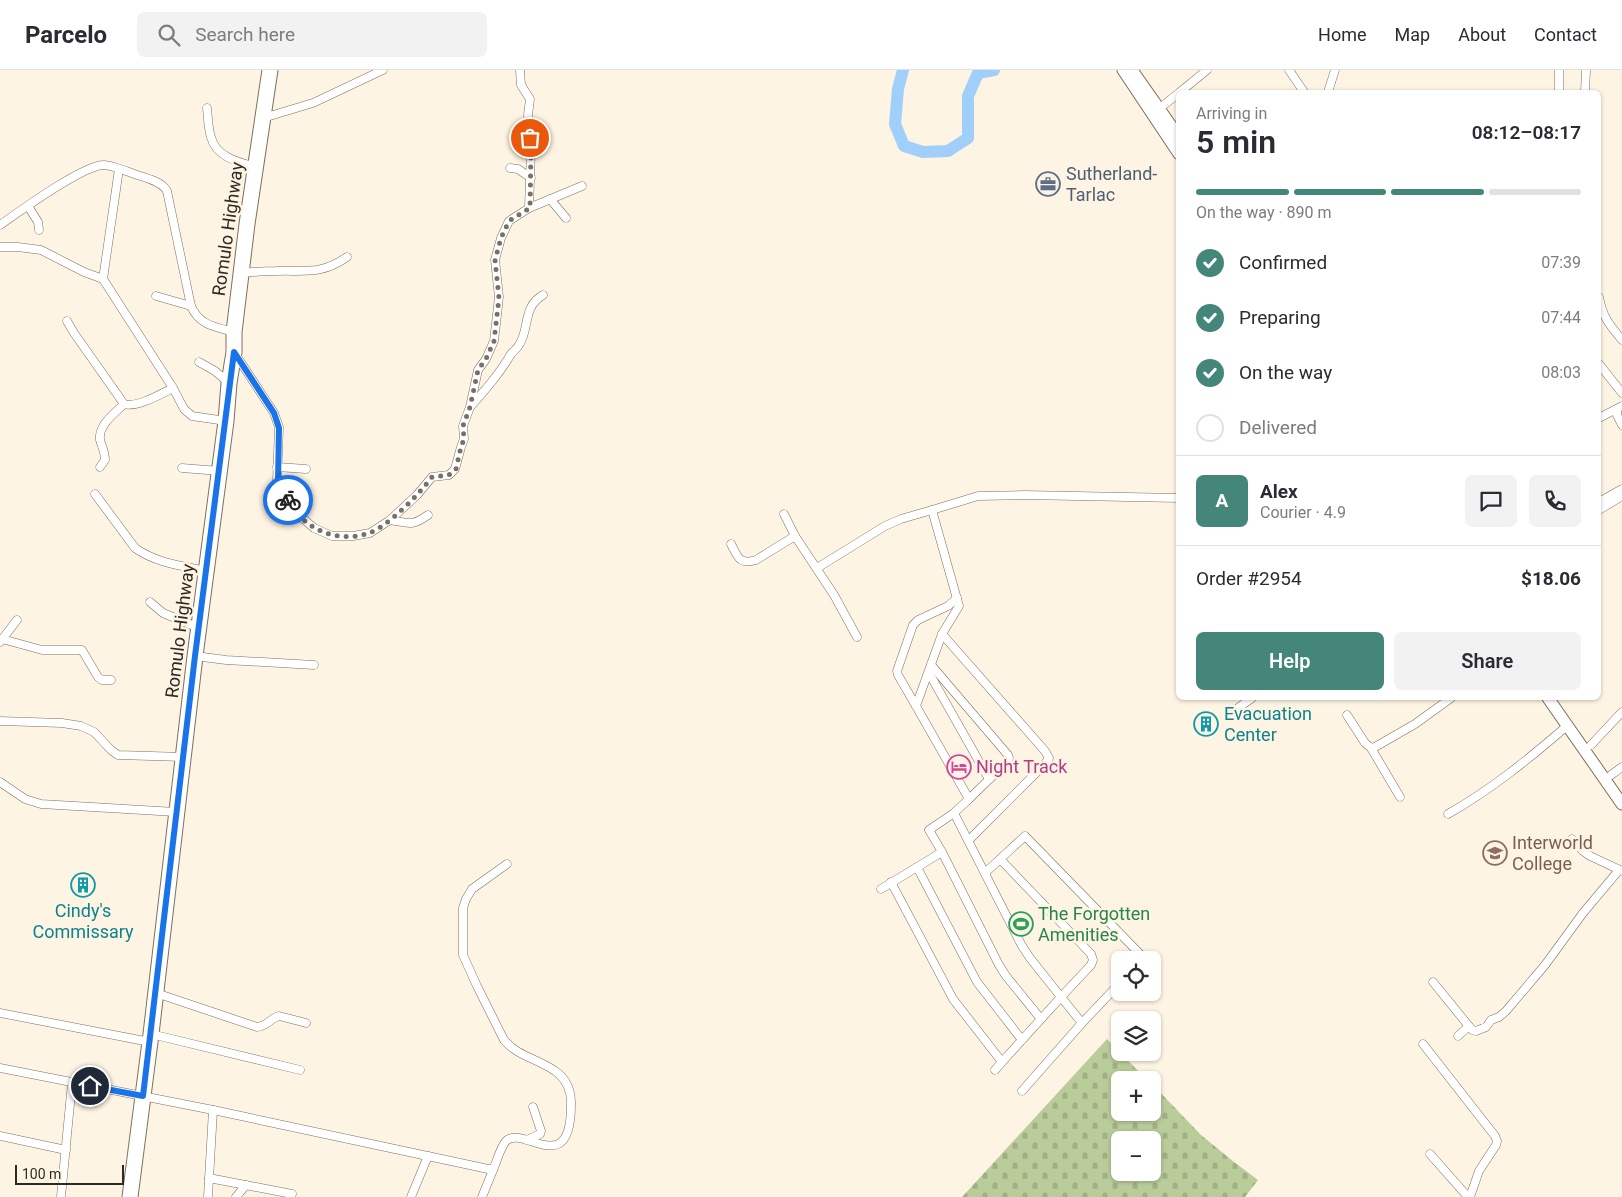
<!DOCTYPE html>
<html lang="en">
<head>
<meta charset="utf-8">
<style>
	:root { --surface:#fff; --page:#f2f2f3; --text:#2b2b33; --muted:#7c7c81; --line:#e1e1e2; --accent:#44877a }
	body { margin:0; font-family:Roboto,sans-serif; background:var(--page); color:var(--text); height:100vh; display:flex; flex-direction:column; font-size:19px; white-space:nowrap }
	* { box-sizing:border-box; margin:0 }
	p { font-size:16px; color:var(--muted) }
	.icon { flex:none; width:28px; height:28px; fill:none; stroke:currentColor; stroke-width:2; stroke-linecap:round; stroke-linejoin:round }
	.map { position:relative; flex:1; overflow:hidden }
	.side { position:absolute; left:1176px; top:20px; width:425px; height:610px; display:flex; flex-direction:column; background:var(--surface); border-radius:8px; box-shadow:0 1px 4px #0004 }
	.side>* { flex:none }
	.tools { position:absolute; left:1111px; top:881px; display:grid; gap:10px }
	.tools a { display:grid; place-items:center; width:50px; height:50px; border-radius:8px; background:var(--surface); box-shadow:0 1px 4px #0004; font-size:25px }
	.scale { position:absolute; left:15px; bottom:12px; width:109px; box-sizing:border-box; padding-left:5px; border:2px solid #2e2922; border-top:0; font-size:14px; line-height:18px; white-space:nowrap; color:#2e2922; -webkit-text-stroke:4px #fef4e3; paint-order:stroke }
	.pin { position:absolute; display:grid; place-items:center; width:42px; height:42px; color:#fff; margin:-21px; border:2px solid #fff; border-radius:50%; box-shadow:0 1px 5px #0007 }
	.courier { position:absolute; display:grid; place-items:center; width:50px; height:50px; margin:-25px; border:4px solid #1a73e8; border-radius:50%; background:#fff; color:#222; box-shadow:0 1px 6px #0007 }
	.headline em { font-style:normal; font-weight:600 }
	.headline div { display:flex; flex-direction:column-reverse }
	.headline { display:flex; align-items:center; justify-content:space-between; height:85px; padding:0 20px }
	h1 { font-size:32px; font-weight:600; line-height:38px }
	.bar { display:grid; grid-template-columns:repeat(4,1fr); gap:8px 5px; align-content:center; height:60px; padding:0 20px }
	.bar i { height:6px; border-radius:4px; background:var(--line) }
	.bar .selected { background:var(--accent) }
	.bar p { grid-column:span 4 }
	.line { display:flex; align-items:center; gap:12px; padding:0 20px; border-top:1px solid var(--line) }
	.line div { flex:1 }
	.round { display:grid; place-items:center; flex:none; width:52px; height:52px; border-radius:8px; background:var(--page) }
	ol { padding:0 20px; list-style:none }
	li { display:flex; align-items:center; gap:15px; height:55px }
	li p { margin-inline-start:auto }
	li .icon { padding:5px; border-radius:50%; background:var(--accent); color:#fff; stroke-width:4 }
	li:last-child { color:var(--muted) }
	li i { width:28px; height:28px; border:2px solid var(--line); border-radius:50% }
	.button { display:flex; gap:10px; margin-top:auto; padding:10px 20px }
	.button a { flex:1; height:58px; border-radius:8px; background:var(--accent); color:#fff; font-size:20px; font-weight:600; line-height:58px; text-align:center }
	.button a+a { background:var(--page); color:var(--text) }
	header { display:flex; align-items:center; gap:30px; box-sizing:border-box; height:70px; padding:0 25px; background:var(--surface); border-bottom:1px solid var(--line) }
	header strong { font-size:24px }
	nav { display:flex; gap:28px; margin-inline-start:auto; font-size:18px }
	.search { width:350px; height:45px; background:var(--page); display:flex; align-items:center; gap:12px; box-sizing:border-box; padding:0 18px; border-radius:8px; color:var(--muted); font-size:19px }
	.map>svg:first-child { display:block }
	.cemetery { fill:url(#cemetery-stones); fill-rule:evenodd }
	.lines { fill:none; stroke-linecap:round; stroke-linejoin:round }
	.river { stroke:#a0cffb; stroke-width:12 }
	.street-casing { stroke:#7c705e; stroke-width:9 }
	.secondary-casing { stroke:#7c705e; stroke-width:13 }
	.highway-casing { stroke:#7c705e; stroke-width:17 }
	.street { stroke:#fff; stroke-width:8 }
	.secondary { stroke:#fff; stroke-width:11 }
	.highway { stroke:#fff; stroke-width:15 }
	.done { stroke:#777066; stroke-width:5; stroke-dasharray:0 9 }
	.route { stroke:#1a73e8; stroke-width:6 }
	.labels { text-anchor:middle; stroke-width:5; stroke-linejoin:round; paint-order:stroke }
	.service-label { font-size:18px; fill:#4e5e75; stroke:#fef4e3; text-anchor:start }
	.street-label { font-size:18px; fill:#2e2922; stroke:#fef4e3 }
	.culture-label { font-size:18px; fill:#0d838f; stroke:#fef4e3; text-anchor:start }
	.hotel-label { font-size:18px; fill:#b23c85; stroke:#fef4e3; text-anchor:start }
	.education-label { font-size:18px; fill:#785e54; stroke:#fef4e3; text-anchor:start }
	.leisure-label { font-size:18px; fill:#27864d; stroke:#fef4e3; text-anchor:start }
</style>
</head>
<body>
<header>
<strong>Parcelo</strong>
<div class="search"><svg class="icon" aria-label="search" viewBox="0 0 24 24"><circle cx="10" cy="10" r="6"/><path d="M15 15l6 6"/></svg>Search here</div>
<nav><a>Home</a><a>Map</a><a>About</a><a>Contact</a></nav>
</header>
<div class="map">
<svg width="1622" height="1127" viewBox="0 0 1622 1127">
	<defs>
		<pattern id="cemetery-stones" width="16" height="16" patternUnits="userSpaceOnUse" patternTransform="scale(1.25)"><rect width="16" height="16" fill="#bacc9a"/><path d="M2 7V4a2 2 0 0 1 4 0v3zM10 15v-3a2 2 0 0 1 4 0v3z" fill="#a0af84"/></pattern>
	</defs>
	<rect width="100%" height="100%" fill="#fef4e3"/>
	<!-- cemetery -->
	<path class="cemetery" d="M 1107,969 L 1147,1010 L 1120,1010 L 1120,1042 L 1152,1042 L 1153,1015 L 1201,1065 L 1234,1092 L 1258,1110 L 1245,1127 L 962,1127 ZM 1120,1070 L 1152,1070 L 1152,1102 L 1120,1102 Z"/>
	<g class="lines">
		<!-- river -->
		<polyline class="river" points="903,0 898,19 895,54 904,76 923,82 948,81 968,68 968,26 978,3 994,0"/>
		<!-- street casing -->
		<g class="street-casing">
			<g id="street">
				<polyline points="1289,0 1304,22"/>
				<polyline points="1180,22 1207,0"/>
				<polyline points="1328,22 1335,0"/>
				<polyline points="1559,22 1559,0"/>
				<polyline points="1585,22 1586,0"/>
				<path d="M 207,38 C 208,47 208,58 211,67 C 216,87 238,92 256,97"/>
				<polyline points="1156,41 1179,23"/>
				<polyline points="263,48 313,33 383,0"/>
				<polyline points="510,98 518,99 531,108"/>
				<polyline points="550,129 566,148"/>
				<polyline points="28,136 38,152 39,160"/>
				<polyline points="529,138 582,116"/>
				<path d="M 0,155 C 20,141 83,95 104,95 C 112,95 128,102 137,105 C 147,108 162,112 167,121 L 191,236 C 199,255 215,257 234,262"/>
				<polyline points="0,177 18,177 41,180 84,202 103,209 173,318 184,339 192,346 226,351"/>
				<path d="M 241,203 C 253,202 265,201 276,201 C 306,200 321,205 347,187"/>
				<polyline points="103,209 119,99"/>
				<polyline points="156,226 191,236"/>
				<path d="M 1599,227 C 1603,248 1609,254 1622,270"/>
				<path d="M 67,251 L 74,263 L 124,334 C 137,338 161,324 173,318"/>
				<polyline points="236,285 274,343 279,357 277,412 293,440 314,458 332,466 353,466 370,463 390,450 417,425 432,407 449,405 455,399 461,377 464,369 463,356 470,337 478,300 486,289 494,271 499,227 495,190 501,168 509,151 529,138 531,80 528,45 530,29 521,15 520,0"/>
				<polyline points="199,292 215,301 229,313"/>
				<polyline points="1599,294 1622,323"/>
				<path d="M 471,336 C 486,319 500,303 511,284 C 513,281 517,279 519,275 C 530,259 522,237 543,225"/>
				<polyline points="1617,340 1617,345 1622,355"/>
				<polyline points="1599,348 1622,336"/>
				<path d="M 100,397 L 105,390 C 105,382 102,377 100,370 C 98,355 115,343 124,334"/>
				<polyline points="277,397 306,399"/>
				<polyline points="182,398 220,401"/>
				<path d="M 95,424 L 135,478 C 156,493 182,496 207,501"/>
				<polyline points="1599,432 1622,419"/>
				<polyline points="1599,440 1622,426"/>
				<polyline points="784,444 795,466"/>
				<path d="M 390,450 C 409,453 411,457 428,445"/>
				<path d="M 731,474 C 738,487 739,495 756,490 L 795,466 L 834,525 L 857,567"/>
				<polyline points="817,498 885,456 901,449 932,440"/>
				<polyline points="150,532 163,543 199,558"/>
				<polyline points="942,564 1045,681 1049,688 1045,694 969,770"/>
				<polyline points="2,569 42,580 82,580 98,607 102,610 111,610"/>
				<polyline points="0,572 17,550"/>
				<polyline points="195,586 226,590 314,595"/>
				<polyline points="932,596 1008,685 1009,688 1006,693 969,729"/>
				<polyline points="929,603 989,709"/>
				<polyline points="916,636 898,605 897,601 913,555 918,550 948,536 957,528"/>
				<polyline points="1238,638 1252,628"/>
				<polyline points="1347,645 1365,673 1371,678 1375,677 1415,654 1451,628"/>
				<polyline points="0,651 62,653 81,656 94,662 111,680 118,685 184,687"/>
				<polyline points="1591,675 1622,642"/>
				<polyline points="1371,678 1400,727"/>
				<polyline points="1611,705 1622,697"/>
				<polyline points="0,712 25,729 41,734 176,742"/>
				<path d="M 1448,744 C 1492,719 1530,688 1568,655"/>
				<polyline points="1572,769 1583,781 1590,786 1622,801"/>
				<polyline points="942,782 999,895 1006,906 1041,949"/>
				<polyline points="1000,789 1025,766 1140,884 1141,890"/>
				<polyline points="917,797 977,912 1022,970"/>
				<polyline points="985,803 1000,789 1091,884 1093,890 1091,895 1061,927 1082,953 1120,913"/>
				<polyline points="891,812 953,929 1002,992 1061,927 1030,888 1022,876 954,743"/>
				<polyline points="881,819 942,782 929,760 954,743 969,729 916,636 942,564 959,536 932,440 978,426 1024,425 1179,428"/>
				<polyline points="1433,912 1472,960 1476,961 1486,957 1491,950 1499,947 1506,941 1545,895 1583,843 1619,800"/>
				<path d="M 156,923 L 257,957 C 266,957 271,948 279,946 L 306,953"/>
				<polyline points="0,943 150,972"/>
				<polyline points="151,964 300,1000"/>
				<polyline points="1458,966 1469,956"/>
				<polyline points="1423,974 1495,1066 1497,1071 1496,1075 1479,1101 1470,1127"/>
				<path d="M 0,998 L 213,1040 L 493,1100 C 497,1091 500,1078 506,1071 C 523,1054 572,1112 571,1032 C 570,990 524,995 504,970 L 477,916 L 463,885 L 463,838 L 466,829 L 472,819 L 507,794"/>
				<polyline points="995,1000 1002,992"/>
				<polyline points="1022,1021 1082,953"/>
				<polyline points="0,1066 66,1080"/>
				<polyline points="527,1070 540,1064 541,1061 533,1037"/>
				<polyline points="1430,1084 1468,1127"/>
				<polyline points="209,1108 292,1124"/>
				<polyline points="61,1127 72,1013"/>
				<polyline points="208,1127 213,1040"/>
				<polyline points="236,1127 246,1115"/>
				<polyline points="411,1127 428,1086"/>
				<polyline points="482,1127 493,1100"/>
			</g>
		</g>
		<!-- secondary casing -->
		<g class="secondary-casing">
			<g id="secondary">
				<polyline points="1123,0 1179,84"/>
				<polyline points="1134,3 1179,67"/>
				<polyline points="1548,628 1622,734"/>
			</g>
		</g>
		<!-- highway casing -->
		<g class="highway-casing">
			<polyline id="highway" points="130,1127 151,964 195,586 226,351 229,313 234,282 234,262 247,154 270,0"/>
		</g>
		<!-- street -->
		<use href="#street" class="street"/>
		<!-- secondary -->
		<use href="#secondary" class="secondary"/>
		<!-- highway -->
		<use href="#highway" class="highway"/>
	</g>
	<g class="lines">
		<!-- done -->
		<path class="done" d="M 288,430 C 303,459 337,474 369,463 C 389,456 419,424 432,407 L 449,405 L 456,399 L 461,377 L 464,369 L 463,356 L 470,337 L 478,300 L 486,289 L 494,271 L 499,228 L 495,190 L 501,168 L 509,151 L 530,138 L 531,80 L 530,68"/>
		<!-- route -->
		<polyline class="route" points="90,1016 143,1026 195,586 234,282 274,343 279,358 278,412 288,430"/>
	</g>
	<!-- icons -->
	<defs>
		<g id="office-ring" transform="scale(1.25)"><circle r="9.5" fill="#fef4e3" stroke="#5c6f8a" stroke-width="1.5"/><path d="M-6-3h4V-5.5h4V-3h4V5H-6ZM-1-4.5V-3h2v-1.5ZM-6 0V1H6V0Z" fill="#5c6f8a"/></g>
		<g id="building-ring" transform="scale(1.25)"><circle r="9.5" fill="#fef4e3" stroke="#0f9aa8" stroke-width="1.5"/><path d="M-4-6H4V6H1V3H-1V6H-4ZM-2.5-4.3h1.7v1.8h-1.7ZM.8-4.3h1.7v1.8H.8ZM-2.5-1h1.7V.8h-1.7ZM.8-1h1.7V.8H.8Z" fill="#0f9aa8"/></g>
		<g id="hotel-ring" transform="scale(1.25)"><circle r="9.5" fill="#fef4e3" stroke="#d1479c" stroke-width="1.5"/><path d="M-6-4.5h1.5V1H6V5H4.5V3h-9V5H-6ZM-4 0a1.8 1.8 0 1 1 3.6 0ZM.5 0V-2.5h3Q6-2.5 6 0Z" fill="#d1479c"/></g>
		<g id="university-ring" transform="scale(1.25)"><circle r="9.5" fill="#fef4e3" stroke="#8d6e63" stroke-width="1.5"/><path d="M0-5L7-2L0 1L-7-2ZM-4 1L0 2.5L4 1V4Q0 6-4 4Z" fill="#8d6e63"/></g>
		<g id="stadium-ring" transform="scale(1.25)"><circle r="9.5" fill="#fef4e3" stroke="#2e9e5b" stroke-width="1.5"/><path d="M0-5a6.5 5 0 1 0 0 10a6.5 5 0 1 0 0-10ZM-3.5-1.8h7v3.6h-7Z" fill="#2e9e5b"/></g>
	</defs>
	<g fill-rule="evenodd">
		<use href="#office-ring" x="1048" y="114"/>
		<use href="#building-ring" x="1206" y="654"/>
		<use href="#hotel-ring" x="959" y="697"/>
		<use href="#university-ring" x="1495" y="783"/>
		<use href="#building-ring" x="83" y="815"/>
		<use href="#stadium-ring" x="1021" y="854"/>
	</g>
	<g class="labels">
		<!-- service labels -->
		<g class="service-label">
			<text x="1066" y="110">Sutherland-<tspan x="1066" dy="21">Tarlac</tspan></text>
		</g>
		<!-- street labels -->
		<g class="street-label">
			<text transform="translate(228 159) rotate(-82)" y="6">Romulo Highway</text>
			<text transform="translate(180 561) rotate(-83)" y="6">Romulo Highway</text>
		</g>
		<!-- culture labels -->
		<g class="culture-label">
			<text x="1224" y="650">Evacuation<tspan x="1224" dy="21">Center</tspan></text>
			<text x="83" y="847" text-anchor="middle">Cindy's<tspan x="83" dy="21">Commissary</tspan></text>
		</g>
		<!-- hotel labels -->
		<g class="hotel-label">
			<text x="976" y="703">Night Track</text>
		</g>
		<!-- education labels -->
		<g class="education-label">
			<text x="1512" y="779">Interworld<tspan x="1512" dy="21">College</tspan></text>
		</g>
		<!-- leisure labels -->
		<g class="leisure-label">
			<text x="1038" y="850">The Forgotten<tspan x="1038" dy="21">Amenities</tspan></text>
		</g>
	</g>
</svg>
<div class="tools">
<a><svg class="icon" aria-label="locate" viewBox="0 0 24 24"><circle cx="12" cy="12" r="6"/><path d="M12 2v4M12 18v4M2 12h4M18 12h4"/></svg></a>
<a><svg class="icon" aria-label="layers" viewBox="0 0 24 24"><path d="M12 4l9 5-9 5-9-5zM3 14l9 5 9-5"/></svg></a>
<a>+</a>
<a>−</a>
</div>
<div class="scale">100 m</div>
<div class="pin" style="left:530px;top:68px;background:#ea580c"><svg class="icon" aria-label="bag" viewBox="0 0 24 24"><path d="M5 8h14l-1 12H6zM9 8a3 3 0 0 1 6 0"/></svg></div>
<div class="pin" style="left:90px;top:1016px;background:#1f2937"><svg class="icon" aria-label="home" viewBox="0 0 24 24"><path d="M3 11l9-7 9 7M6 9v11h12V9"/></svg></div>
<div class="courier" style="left:288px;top:430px"><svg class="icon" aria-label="bike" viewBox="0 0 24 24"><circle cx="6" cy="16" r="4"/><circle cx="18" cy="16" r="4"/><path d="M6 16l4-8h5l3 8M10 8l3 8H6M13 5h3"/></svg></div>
<section class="side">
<div class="headline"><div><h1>5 min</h1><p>Arriving in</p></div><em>08:12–08:17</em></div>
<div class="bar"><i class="selected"></i><i class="selected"></i><i class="selected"></i><i></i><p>On the way · 890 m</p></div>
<ol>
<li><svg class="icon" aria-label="check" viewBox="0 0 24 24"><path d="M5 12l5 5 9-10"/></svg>Confirmed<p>07:39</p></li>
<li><svg class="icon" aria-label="check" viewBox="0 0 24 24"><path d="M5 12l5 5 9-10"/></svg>Preparing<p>07:44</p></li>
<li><svg class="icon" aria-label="check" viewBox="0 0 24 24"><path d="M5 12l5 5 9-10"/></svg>On the way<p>08:03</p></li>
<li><i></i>Delivered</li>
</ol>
<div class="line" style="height:90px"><b class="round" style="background:var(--accent);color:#fff">A</b><div><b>Alex</b><p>Courier · 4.9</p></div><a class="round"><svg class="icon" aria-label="chat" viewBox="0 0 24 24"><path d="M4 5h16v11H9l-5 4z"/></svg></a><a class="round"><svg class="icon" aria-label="phone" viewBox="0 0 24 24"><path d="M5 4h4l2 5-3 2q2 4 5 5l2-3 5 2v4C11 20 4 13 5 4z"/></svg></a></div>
<div class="line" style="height:65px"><div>Order #2954</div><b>$18.06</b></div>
<div class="button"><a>Help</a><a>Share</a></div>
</section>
</div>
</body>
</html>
